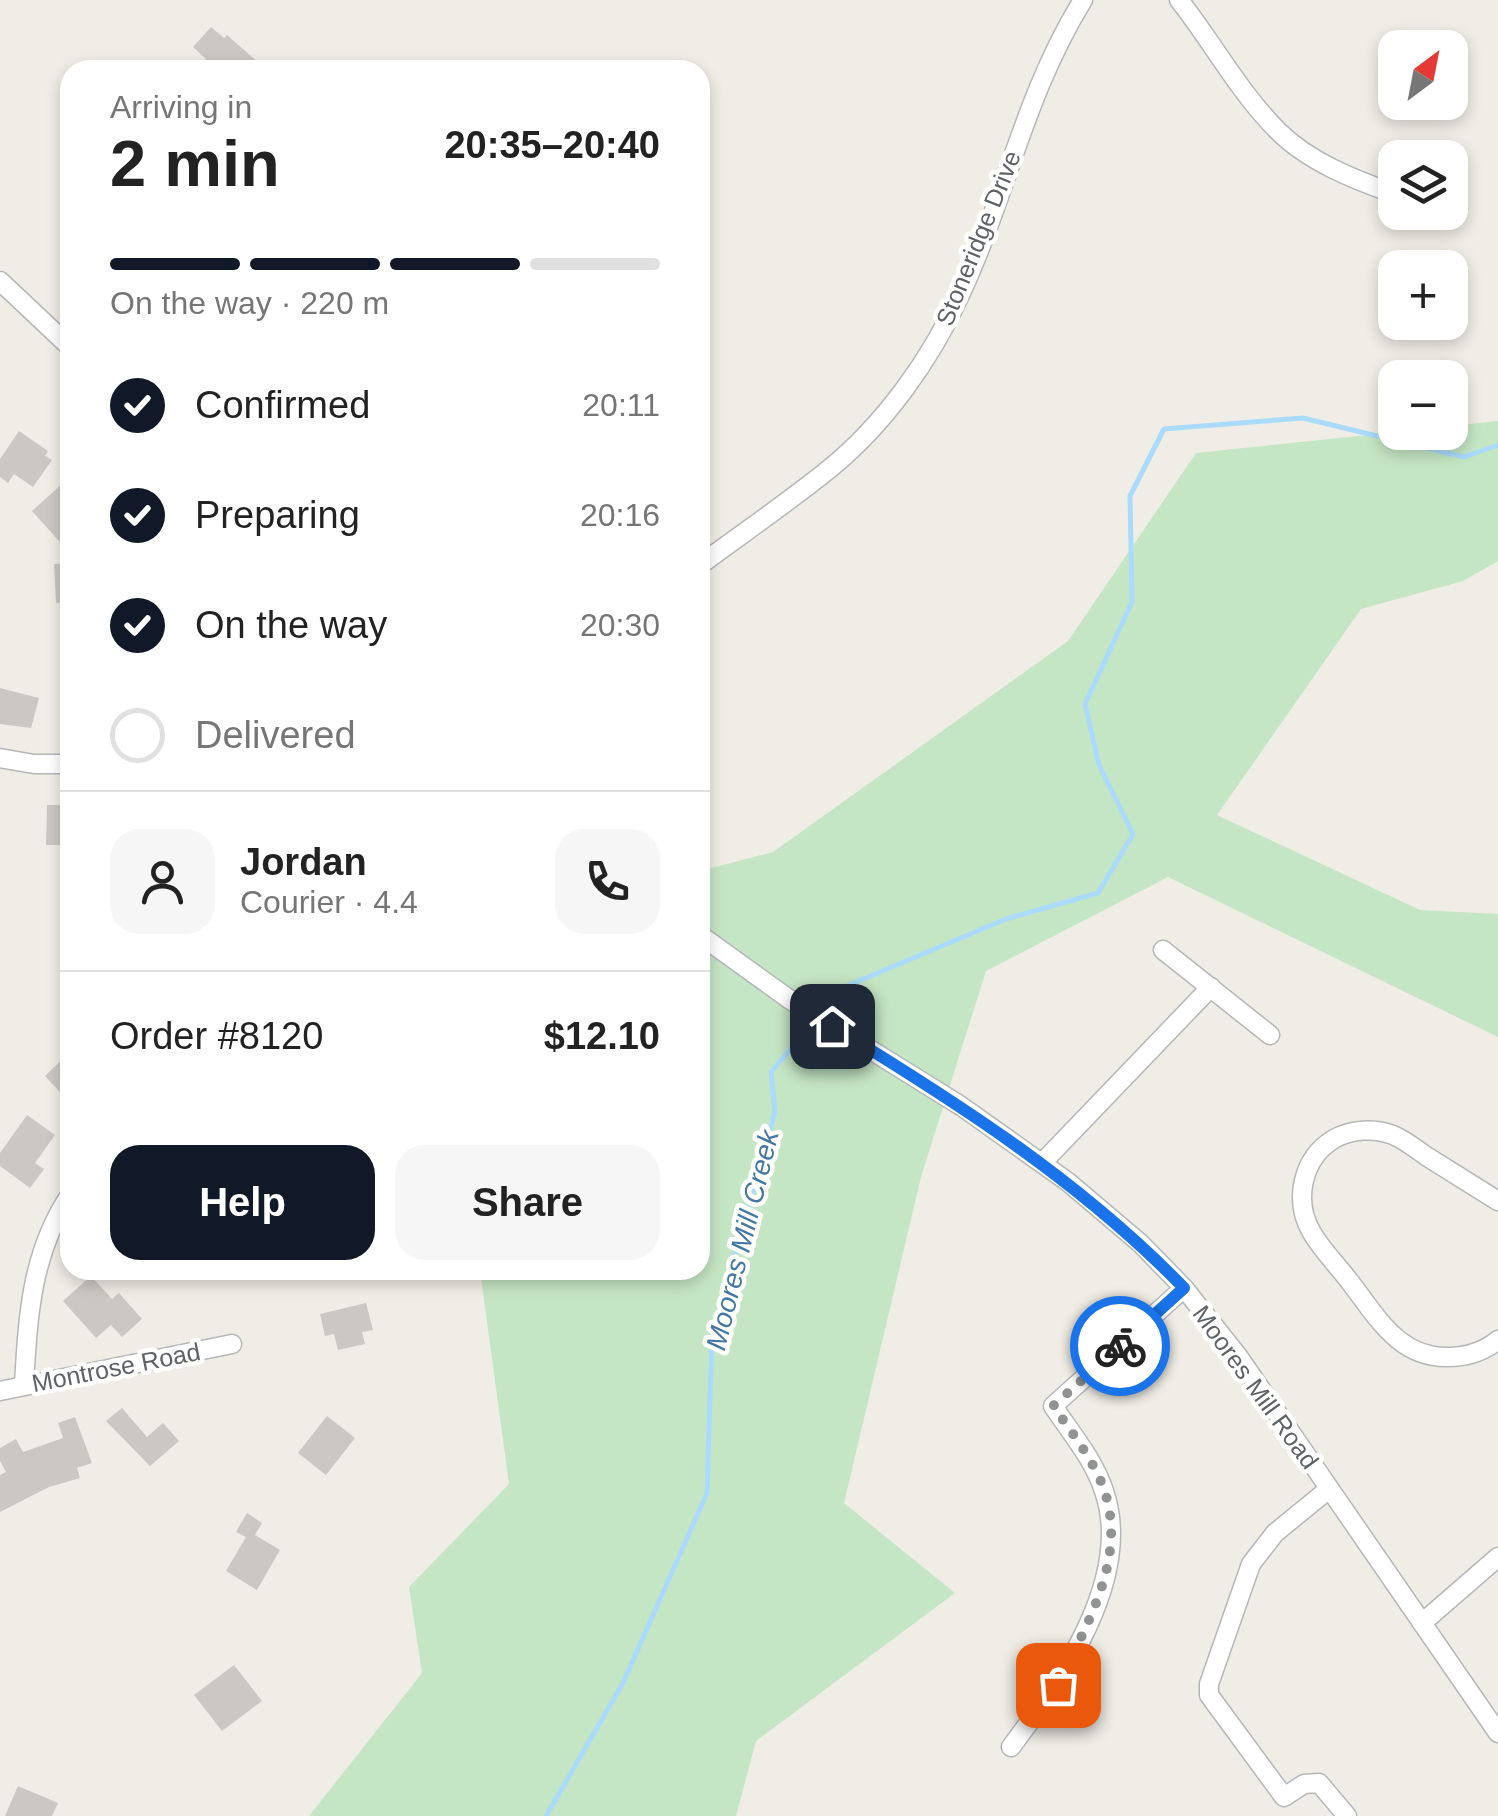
<!DOCTYPE html>
<html lang="en">
<head>
<meta charset="utf-8">
<style>
	:root { --surface:#fff; --page:#f6f6f6; --text:#222; --muted:#767676; --line:#e0e0e0; --accent:#111827 }
	body { margin:0; font-family:Helvetica,sans-serif; background:var(--page); color:var(--text); height:100vh; display:flex; flex-direction:column; font-size:38px; white-space:nowrap }
	* { box-sizing:border-box; margin:0 }
	p { font-size:32px; color:var(--muted) }
	.icon { flex:none; width:55px; height:55px; fill:none; stroke:currentColor; stroke-width:2; stroke-linecap:round; stroke-linejoin:round }
	.map { position:relative; flex:1; overflow:hidden }
	.sheet { position:absolute; left:60px; top:60px; width:650px; height:1220px; display:flex; flex-direction:column; background:var(--surface); border-radius:30px; box-shadow:0 5px 15px #0003 }
	.sheet>* { flex:none }
	.needle { width:65px; rotate:32deg }
	.controls { position:absolute; left:1378px; top:30px; display:grid; gap:20px }
	.controls a { display:grid; place-items:center; width:90px; height:90px; border-radius:20px; background:var(--surface); box-shadow:0 5px 15px #0003; font-size:50px }
	.pin { position:absolute; display:grid; place-items:center; width:85px; height:85px; color:#fff; margin:-42px; border-radius:20px; box-shadow:0 5px 15px #0006 }
	.courier { position:absolute; display:grid; place-items:center; width:100px; height:100px; margin:-50px; border:8px solid #1a73e8; border-radius:50%; background:#fff; color:#222; box-shadow:0 2px 12px #0007 }
	.overview em { font-style:normal; font-weight:800 }
	.overview div { display:flex; flex-direction:column-reverse }
	.overview { display:flex; align-items:center; justify-content:space-between; height:170px; padding:0 50px }
	h1 { font-size:65px; font-weight:800; line-height:75px }
	.bar { display:grid; grid-template-columns:repeat(4,1fr); gap:15px 10px; align-content:center; height:120px; padding:0 50px }
	.bar i { height:12px; border-radius:8px; background:var(--line) }
	.bar .on { background:var(--accent) }
	.bar p { grid-column:span 4 }
	.line { display:flex; align-items:center; gap:25px; padding:0 50px; border-top:2px solid var(--line) }
	.line div { flex:1 }
	.round { display:grid; place-items:center; flex:none; width:105px; height:105px; border-radius:30px; background:var(--page) }
	ol { padding:0 50px; list-style:none }
	li { display:flex; align-items:center; gap:30px; height:110px }
	li p { margin-inline-start:auto }
	li .icon { padding:10px; border-radius:50%; background:var(--accent); color:#fff; stroke-width:4 }
	li:last-child { color:var(--muted) }
	li i { width:55px; height:55px; border:5px solid var(--line); border-radius:50% }
	.primary-button { display:flex; gap:20px; margin-top:auto; padding:20px 50px }
	.primary-button a { flex:1; height:115px; border-radius:30px; background:var(--accent); color:#fff; font-size:40px; font-weight:800; line-height:115px; text-align:center }
	.primary-button a+a { background:var(--page); color:var(--text) }
	.map>svg:first-child { display:block }
	.green { fill:#c5e6c4 }
	.lines { fill:none; stroke-linecap:round; stroke-linejoin:round }
	.stream { stroke:#aadbfc; stroke-width:5 }
	.building { fill:#cbc8c4 }
	.minor-casing { stroke:#b4b7ba; stroke-width:21 }
	.minor { stroke:#fff; stroke-width:18 }
	.done { stroke:#919393; stroke-width:10; stroke-dasharray:0 18 }
	.route { stroke:#1a73e8; stroke-width:12 }
	.labels { text-anchor:middle; stroke-width:9; stroke-linejoin:round; paint-order:stroke }
	.street-label { font-size:25px; fill:#5e6266; stroke:#fff }
	.water-label { font-size:28px; font-style:italic; fill:#4377a6; stroke:#fff }
</style>
</head>
<body>
<div class="map">
<svg width="1498" height="1816" viewBox="0 0 1498 1816">
	<rect width="100%" height="100%" fill="#f0ede6"/>
	<!-- green -->
	<polygon class="green" points="1498,421 1498,561 1463,581 1361,609 1217,815 1420,910 1498,914 1498,1037 1168,877 986,971 921,1177 844,1503 955,1593 756,1741 736,1816 309,1816 422,1673 409,1587 509,1484 480,1270 700,1270 700,871 773,852 1068,641 1196,453 1395,432 1450,432 1450,426"/>
	<g class="lines">
		<!-- stream -->
		<g class="stream">
			<polyline points="822,1012 842,988 1006,919 1098,893 1133,834 1099,765 1085,704 1132,602 1130,496 1164,429 1303,418 1464,457 1498,445"/>
			<polyline points="546,1816 623,1683 707,1493 712,1336 775,1112 771,1072 815,1020"/>
		</g>
	</g>
	<!-- building -->
	<g class="building">
		<polygon points="211,27 224,38 227,35 267,70 196,70 206,59 193,47"/>
		<polygon points="19,431 48,451 45,456 52,460 33,487 14,474 8,483 0,477 0,459"/>
		<polygon points="62,484 70,493 70,553 32,511"/>
		<polygon points="70,563 70,602 56,603 54,564"/>
		<polygon points="0,688 39,698 31,728 0,724"/>
		<polygon points="47,805 70,805 70,845 46,845"/>
		<polygon points="70,1052 70,1103 45,1076"/>
		<polygon points="27,1115 55,1135 35,1163 44,1169 30,1188 0,1166 0,1153"/>
		<polygon points="91,1276 112,1299 119,1293 142,1319 122,1337 111,1325 96,1338 63,1301"/>
		<polygon points="366,1303 373,1330 362,1332 365,1344 338,1350 334,1334 325,1336 320,1314"/>
		<polygon points="122,1408 147,1437 163,1423 179,1441 150,1466 106,1421"/>
		<polygon points="327,1416 355,1438 326,1475 298,1453"/>
		<polygon points="75,1417 92,1463 77,1468 80,1478 49,1487 0,1512 0,1475 6,1472 0,1461 0,1448 16,1439 23,1452 63,1438 58,1423"/>
		<polygon points="247,1513 262,1523 255,1535 280,1550 257,1590 226,1571 246,1537 236,1532"/>
		<polygon points="234,1665 262,1701 222,1731 194,1695"/>
		<polygon points="18,1786 58,1803 52,1816 5,1816"/>
	</g>
	<g class="lines">
		<!-- minor casing -->
		<g class="minor-casing">
			<g id="minor">
				<path d="M 1179,0 C 1213,43 1239,92 1278,131 C 1309,162 1355,180 1395,194"/>
				<polyline points="0,281 70,347"/>
				<path d="M 700,565 C 743,533 787,503 828,470 C 884,425 931,359 960,295 C 1006,197 1024,95 1083,0"/>
				<polyline points="0,758 34,764 70,764"/>
				<polyline points="700,935 789,999 961,1106 1068,1182 1140,1243 1184,1288 1238,1356 1498,1733"/>
				<polyline points="1163,950 1270,1035"/>
				<polyline points="1042,1163 1211,987"/>
				<path d="M 1498,1201 C 1474,1186 1450,1171 1426,1156 C 1416,1149 1405,1140 1393,1135 C 1375,1128 1351,1129 1334,1139 C 1302,1158 1293,1201 1312,1233 C 1322,1250 1338,1266 1350,1282 C 1377,1317 1399,1358 1448,1357 C 1467,1357 1483,1352 1498,1340"/>
				<path d="M 24,1384 C 28,1317 31,1253 70,1195"/>
				<polyline points="0,1391 232,1344"/>
				<polyline points="1329,1489 1275,1533 1251,1564 1209,1684 1209,1695 1284,1797 1304,1784 1319,1783 1347,1816"/>
				<polyline points="1422,1623 1498,1557"/>
				<path d="M 1011,1747 C 1061,1680 1134,1578 1104,1491 C 1094,1460 1071,1433 1053,1406 L 1184,1288"/>
			</g>
		</g>
		<!-- minor -->
		<use href="#minor" class="minor"/>
	</g>
	<g class="lines">
		<!-- done -->
		<path class="done" d="M 1058,1685 C 1090,1617 1135,1546 1096,1471 C 1084,1448 1068,1427 1053,1406 L 1120,1346"/>
		<!-- route -->
		<path class="route" d="M 832,1026 C 958,1103 1080,1181 1184,1288 L 1120,1346"/>
	</g>
	<g class="labels">
		<!-- street labels -->
		<g class="street-label">
			<text transform="translate(978 238) rotate(-68)" y="9">Stoneridge Drive</text>
			<text transform="translate(116 1367) rotate(-11)" y="9">Montrose Road</text>
			<text transform="translate(1256 1387) rotate(54)" y="9">Moores Mill Road</text>
		</g>
		<!-- water labels -->
		<g class="water-label">
			<text transform="translate(742 1240) rotate(-76)" y="10">Moores Mill Creek</text>
		</g>
	</g>
</svg>
<div class="controls">
<a><svg class="needle" viewBox="-14 -14 28 28"><path d="M0-13l5 13h-10z" fill="#e53935"/><path d="M0 13l5-13h-10z" fill="#767676"/></svg></a>
<a><svg class="icon" aria-label="layers" viewBox="0 0 24 24"><path d="M12 4l9 5-9 5-9-5zM3 14l9 5 9-5"/></svg></a>
<a>+</a>
<a>−</a>
</div>
<div class="pin" style="left:1058px;top:1685px;background:#ea580c"><svg class="icon" aria-label="bag" viewBox="0 0 24 24"><path d="M5 8h14l-1 12H6zM9 8a3 3 0 0 1 6 0"/></svg></div>
<div class="pin" style="left:832px;top:1026px;background:#1f2937"><svg class="icon" aria-label="home" viewBox="0 0 24 24"><path d="M3 11l9-7 9 7M6 9v11h12V9"/></svg></div>
<div class="courier" style="left:1120px;top:1346px"><svg class="icon" aria-label="bike" viewBox="0 0 24 24"><circle cx="6" cy="16" r="4"/><circle cx="18" cy="16" r="4"/><path d="M6 16l4-8h5l3 8M10 8l3 8H6M13 5h3"/></svg></div>
<section class="sheet">
<div class="overview"><div><h1>2 min</h1><p>Arriving in</p></div><em>20:35–20:40</em></div>
<div class="bar"><i class="on"></i><i class="on"></i><i class="on"></i><i></i><p>On the way · 220 m</p></div>
<ol>
<li><svg class="icon" aria-label="check" viewBox="0 0 24 24"><path d="M5 12l5 5 9-10"/></svg>Confirmed<p>20:11</p></li>
<li><svg class="icon" aria-label="check" viewBox="0 0 24 24"><path d="M5 12l5 5 9-10"/></svg>Preparing<p>20:16</p></li>
<li><svg class="icon" aria-label="check" viewBox="0 0 24 24"><path d="M5 12l5 5 9-10"/></svg>On the way<p>20:30</p></li>
<li><i></i>Delivered</li>
</ol>
<div class="line" style="height:180px"><a class="round"><svg class="icon" aria-label="person" viewBox="0 0 24 24"><circle cx="12" cy="8" r="4"/><path d="M4 21q1-7 8-7t8 7"/></svg></a><div><b>Jordan</b><p>Courier · 4.4</p></div><a class="round"><svg class="icon" aria-label="phone" viewBox="0 0 24 24"><path d="M5 4h4l2 5-3 2q2 4 5 5l2-3 5 2v4C11 20 4 13 5 4z"/></svg></a></div>
<div class="line" style="height:130px"><div>Order #8120</div><b>$12.10</b></div>
<div class="primary-button"><a>Help</a><a>Share</a></div>
</section>
</div>
</body>
</html>
